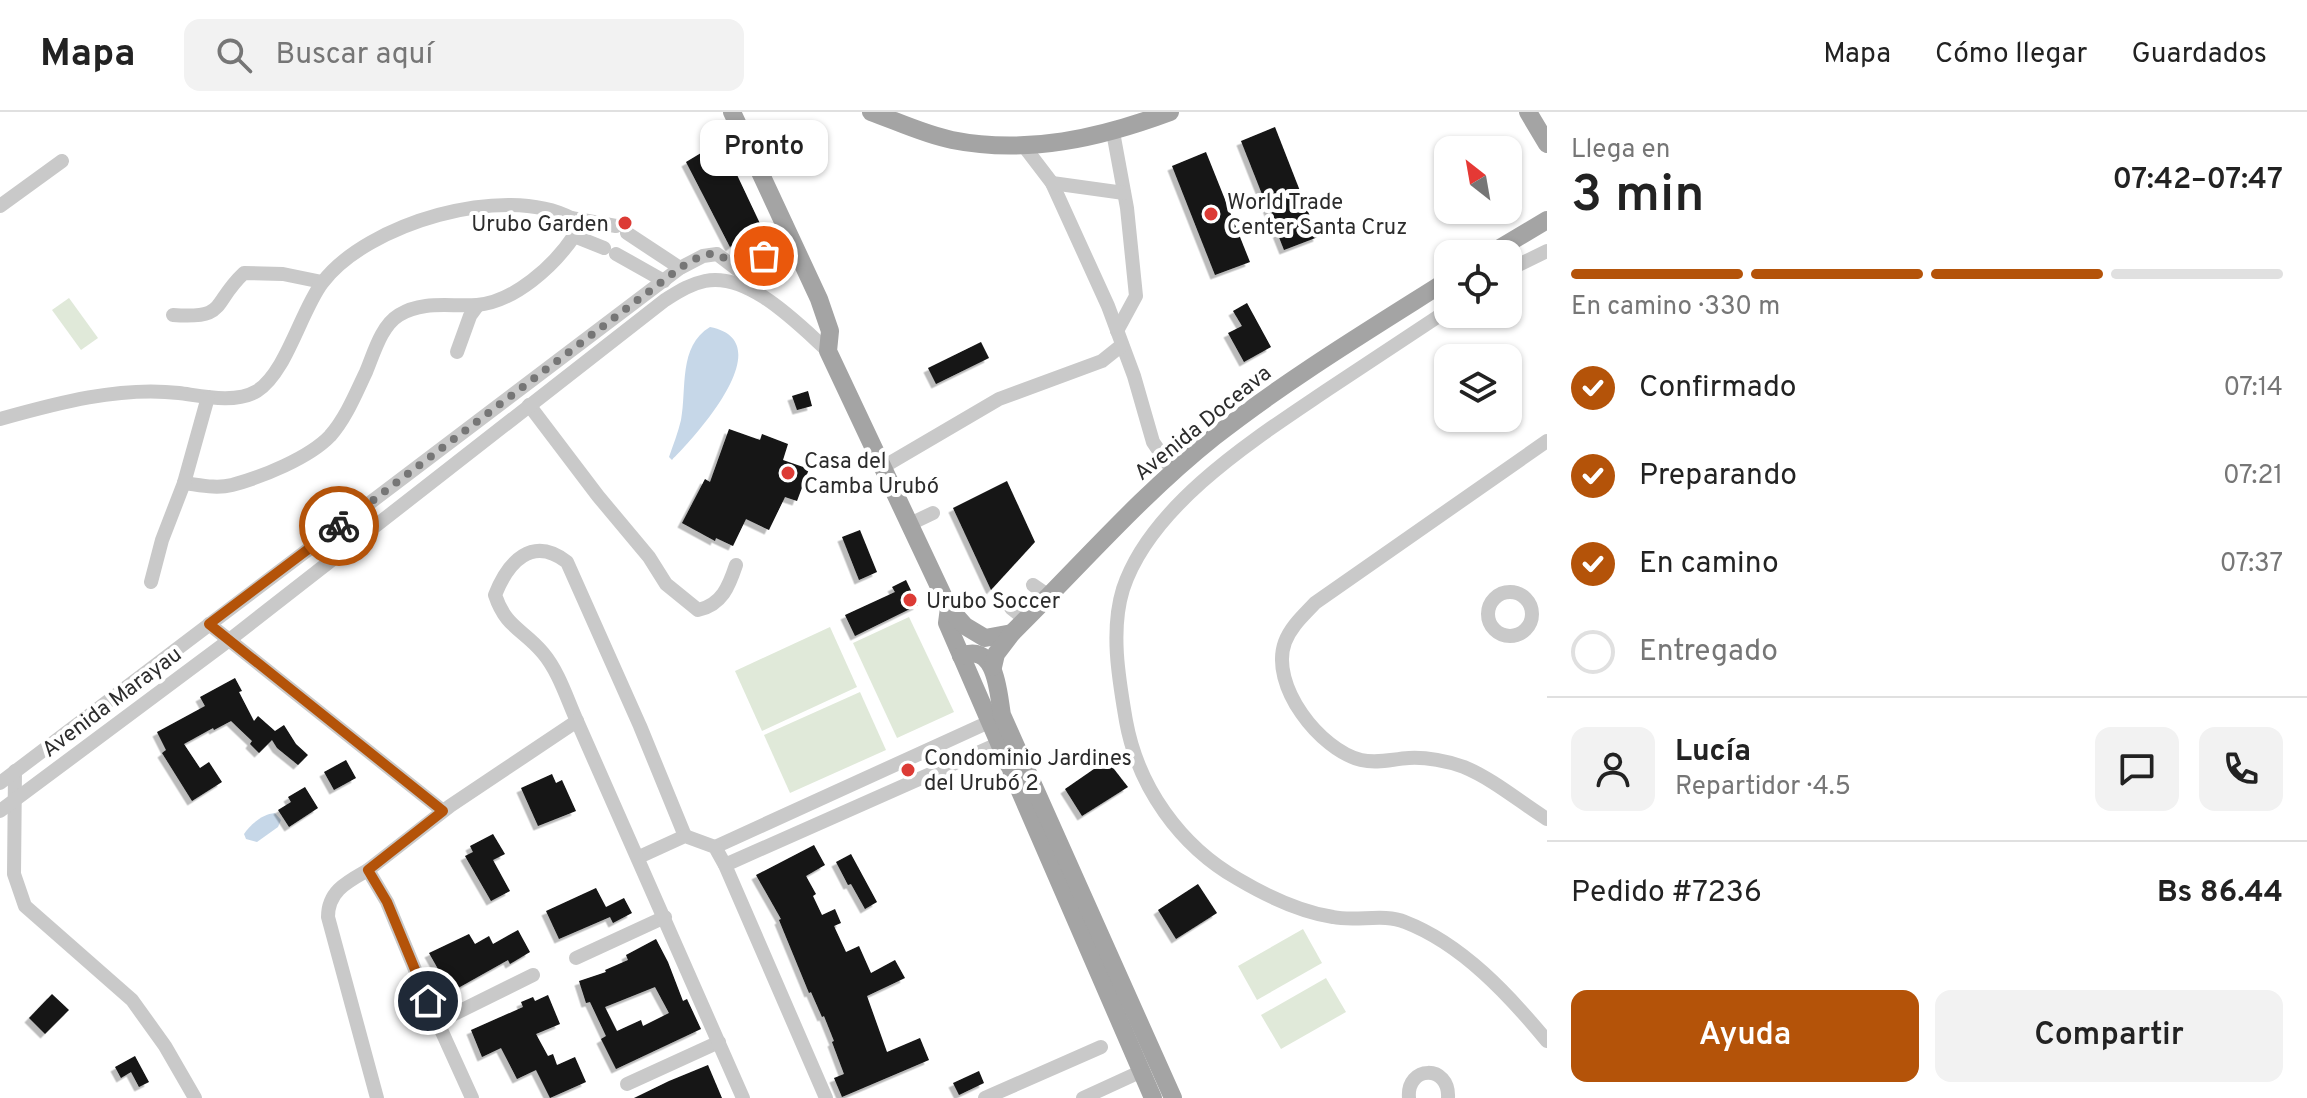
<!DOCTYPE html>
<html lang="es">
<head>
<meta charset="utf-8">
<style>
	:root { --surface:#fff; --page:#f2f2f2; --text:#222; --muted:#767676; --line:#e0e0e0; --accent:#b45309 }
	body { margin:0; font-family:Overpass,sans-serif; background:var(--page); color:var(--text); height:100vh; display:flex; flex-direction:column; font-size:30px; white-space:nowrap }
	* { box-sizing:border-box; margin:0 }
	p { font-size:26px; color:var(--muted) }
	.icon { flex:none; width:44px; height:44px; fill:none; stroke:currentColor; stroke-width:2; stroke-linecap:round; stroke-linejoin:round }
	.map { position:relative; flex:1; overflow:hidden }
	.panel { display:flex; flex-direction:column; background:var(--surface); width:760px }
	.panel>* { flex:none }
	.needle { width:52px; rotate:329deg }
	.fabs { position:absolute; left:1434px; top:24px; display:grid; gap:16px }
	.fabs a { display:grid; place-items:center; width:88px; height:88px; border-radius:16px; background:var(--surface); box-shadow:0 2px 6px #0004; font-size:40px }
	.pin { position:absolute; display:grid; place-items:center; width:68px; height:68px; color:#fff; margin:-34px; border:4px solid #fff; border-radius:50%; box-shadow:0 2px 8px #0007 }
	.courier { position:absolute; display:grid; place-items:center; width:80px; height:80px; margin:-40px; border:6px solid #b45309; border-radius:50%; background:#fff; color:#222; box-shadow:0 2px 10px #0007 }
	.bubble { position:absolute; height:56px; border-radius:16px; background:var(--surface); box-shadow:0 2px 6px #0004; font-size:26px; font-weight:600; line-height:56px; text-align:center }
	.headline em { font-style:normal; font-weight:600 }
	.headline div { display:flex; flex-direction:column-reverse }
	.headline { display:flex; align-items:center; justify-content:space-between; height:136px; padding:0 24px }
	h1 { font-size:52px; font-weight:600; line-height:60px }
	.bar { display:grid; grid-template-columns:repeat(4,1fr); gap:12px 8px; align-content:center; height:96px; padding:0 24px }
	.bar i { height:10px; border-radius:6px; background:var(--line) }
	.bar .on { background:var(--accent) }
	.bar p { grid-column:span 4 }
	.line { display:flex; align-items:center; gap:20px; padding:0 24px; border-top:2px solid var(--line) }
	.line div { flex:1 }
	.round { display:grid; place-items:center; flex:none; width:84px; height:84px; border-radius:16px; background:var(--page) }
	ol { padding:0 24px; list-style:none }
	li { display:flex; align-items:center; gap:24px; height:88px }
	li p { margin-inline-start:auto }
	li .icon { padding:8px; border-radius:50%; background:var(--accent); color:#fff; stroke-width:4 }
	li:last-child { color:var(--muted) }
	li i { width:44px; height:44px; border:4px solid var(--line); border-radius:50% }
	.action { display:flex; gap:16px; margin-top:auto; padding:16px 24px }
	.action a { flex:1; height:92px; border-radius:16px; background:var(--accent); color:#fff; font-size:32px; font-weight:600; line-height:92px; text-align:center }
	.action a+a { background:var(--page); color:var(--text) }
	header { display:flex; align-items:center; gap:48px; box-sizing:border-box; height:112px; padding:0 40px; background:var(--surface); border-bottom:2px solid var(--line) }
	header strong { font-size:38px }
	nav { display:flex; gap:44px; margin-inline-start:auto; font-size:28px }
	.search { width:560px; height:72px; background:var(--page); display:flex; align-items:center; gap:20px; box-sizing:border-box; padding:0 28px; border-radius:16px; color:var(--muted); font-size:30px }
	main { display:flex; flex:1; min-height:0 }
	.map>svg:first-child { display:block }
	.green { fill:#e0e9d9 }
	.water { fill:#c6d7e8 }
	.building { fill:#131313; fill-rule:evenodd; filter:url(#shadow) }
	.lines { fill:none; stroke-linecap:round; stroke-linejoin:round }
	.minor { stroke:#c9c9c9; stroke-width:14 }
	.major { stroke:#a4a4a4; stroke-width:18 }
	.done { stroke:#767676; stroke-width:8; stroke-dasharray:0 14.4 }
	.route { stroke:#b45309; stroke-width:10 }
	.poi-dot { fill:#dc3b35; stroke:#fff; stroke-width:3 }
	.labels { text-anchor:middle; stroke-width:8; stroke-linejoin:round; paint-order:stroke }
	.poi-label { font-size:22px; fill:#2c2c2c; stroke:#fff; text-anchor:start }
	.street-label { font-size:22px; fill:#2c2c2c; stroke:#fff }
</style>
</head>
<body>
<header>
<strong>Mapa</strong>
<div class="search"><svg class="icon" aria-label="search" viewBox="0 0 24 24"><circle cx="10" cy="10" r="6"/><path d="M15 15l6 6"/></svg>Buscar aquí</div>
<nav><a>Mapa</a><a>Cómo llegar</a><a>Guardados</a></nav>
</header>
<main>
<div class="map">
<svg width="1547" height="986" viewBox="0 0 1547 986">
	<defs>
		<filter id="shadow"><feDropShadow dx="-4.5" dy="4.5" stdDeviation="0" flood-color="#0004"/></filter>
	</defs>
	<rect width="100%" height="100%" fill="#fff"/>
	<!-- green -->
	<g class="green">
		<polygon points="69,186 98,226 81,238 52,198"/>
		<polygon points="909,505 954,600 897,626 853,531"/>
		<polygon points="830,515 857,575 762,619 735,559"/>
		<polygon points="860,580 886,638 790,681 764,623"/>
		<polygon points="1303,817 1322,851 1257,888 1238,854"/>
		<polygon points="1326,866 1346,900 1281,937 1261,903"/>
	</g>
	<!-- water -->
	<g class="water">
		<path d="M 710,215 C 782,229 697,323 672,348 L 669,345 C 673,333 678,321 681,308 C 687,277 678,234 710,215 Z"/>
		<path d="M 275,701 L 281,708 L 278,715 L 257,730 L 246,727 L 244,722 C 250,713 262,702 275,701 Z"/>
	</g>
	<!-- building -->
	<g class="building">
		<polygon points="1275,15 1318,125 1284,138 1241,29"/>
		<polygon points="721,29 764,120 758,131 749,135 742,136 735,131 730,135 686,50"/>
		<polygon points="1206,40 1250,150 1215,163 1172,54"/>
		<polygon points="1247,191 1271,235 1244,250 1228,221 1242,214 1233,199"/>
		<polygon points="981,230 989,246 936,272 928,256"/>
		<polygon points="808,279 812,294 797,298 792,284"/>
		<polygon points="729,317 760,328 762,322 788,332 783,348 809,357 797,389 785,385 769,418 746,407 733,434 716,426 715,429 682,411 705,367 710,370"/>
		<polygon points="1007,369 1035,430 991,478 953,396"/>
		<polygon points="860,418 877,460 859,468 842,425"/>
		<polygon points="906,468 918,493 855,524 845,503 895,480 892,475"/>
		<polygon points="235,566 242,579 239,580 254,609 258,604 275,619 284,613 296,632 308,643 298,653 277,636 272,628 259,641 250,632 252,629 231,609 214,618 213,616 184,632 200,656 209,650 222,670 192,689 162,641 166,638 157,620 205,594 200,585"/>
		<polygon points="346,648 356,666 334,678 324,660"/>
		<polygon points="1107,648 1128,675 1082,704 1065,677"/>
		<polygon points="552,662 556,671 562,668 576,699 538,714 521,676"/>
		<polygon points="305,675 318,696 289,715 278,698 291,690 288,685"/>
		<polygon points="493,722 505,742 493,748 510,779 491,789 465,744 473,740 470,734"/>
		<polygon points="814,733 825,753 806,764 816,782 813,784 822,803 835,797 841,811 834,814 846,840 859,834 871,861 895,848 905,866 867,884 887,940 920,926 929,948 842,985 834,966 844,962 832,930 834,929 824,904 822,905 811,880 809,881 779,808 781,807 756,763"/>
		<polygon points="851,742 877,790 865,797 851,772 848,773 836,750"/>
		<polygon points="1198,772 1217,801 1176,827 1158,798"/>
		<polygon points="596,776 606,795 624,786 632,801 613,811 610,805 559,827 546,799"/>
		<polygon points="518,818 530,840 510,852 508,848 451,880 429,841 469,822 475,832 489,824 493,832"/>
		<path d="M 656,827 L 668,850 L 683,889 L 687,887 L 701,917 L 616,957 L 601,927 L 606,924 L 590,890 L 586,891 L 579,869 L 606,860 L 605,858 L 628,848 L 626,843 ZM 655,875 L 669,901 L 643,914 L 641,908 L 617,919 L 605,895 Z"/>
		<polygon points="52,882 69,898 45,922 29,906"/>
		<polygon points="548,883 560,912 536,922 548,944 553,942 557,953 575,945 586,970 550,986 536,958 517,967 501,936 482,945 471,918 523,895 521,890 533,885 535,889"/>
		<polygon points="135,944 149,970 139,975 131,960 121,966 115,955"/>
		<polygon points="708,953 722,986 634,986 669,969"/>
		<polygon points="979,959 984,971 959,983 953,971"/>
	</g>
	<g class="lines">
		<!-- minor -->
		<g class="minor">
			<polyline points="1113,20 1127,96 1136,184 1117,219"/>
			<polyline points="1023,33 1052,71 1108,194 1134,264 1153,330 1174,361"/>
			<polyline points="1052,71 1124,81"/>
			<polyline points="0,94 62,49"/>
			<polyline points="571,106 616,114"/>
			<polyline points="627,121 680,156"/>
			<polyline points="574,124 604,136"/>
			<polyline points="616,142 664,169"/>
			<path d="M 731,151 C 760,153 775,137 786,112"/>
			<polyline points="1508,158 1547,139"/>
			<path d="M 1448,198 C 1408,224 1368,251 1327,278 C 1256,326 1151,392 1123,477 C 1110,519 1119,568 1126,609 C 1138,675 1180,734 1238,767 C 1265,783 1301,800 1333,805 C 1356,810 1384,801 1405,810 C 1462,832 1509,883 1547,929"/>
			<path d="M 173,203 C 228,207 211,192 244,161 L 283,162 L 322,170"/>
			<polyline points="457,240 470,204 478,193"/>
			<path d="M 529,293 L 598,384 L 649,445 L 666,472 L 698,498 C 722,493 729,474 736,453"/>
			<path d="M 0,307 C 57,291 120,274 179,281 C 202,284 235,292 257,279 C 286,261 301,199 322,171 C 367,111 505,71 571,106 L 574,124 C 554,154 514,190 477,193 C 451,195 423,188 399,203 C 381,214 374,241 366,260 C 356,281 346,306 330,324 C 309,346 262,365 232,373 C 216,377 200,373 184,371"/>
			<path d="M 1547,329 L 1315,491 C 1304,503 1291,514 1285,530 C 1269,573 1320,638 1361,648 C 1378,652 1392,647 1409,646 C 1426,645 1448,649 1464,655 C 1493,667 1520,690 1547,707"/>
			<polyline points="883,355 999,287 1102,249 1122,233"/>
			<polyline points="910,412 933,401"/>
			<polyline points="151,470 162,428 184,371 208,285"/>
			<polyline points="1033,473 1049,484"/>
			<circle cx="1510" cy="502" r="22"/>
			<polyline points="1011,496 1026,508"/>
			<polyline points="209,512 443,699"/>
			<path d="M 577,609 C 567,587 559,560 543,541 C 523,517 506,516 495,483 C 508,450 532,423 567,450 L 640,614 L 685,724"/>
			<polyline points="15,659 14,762 25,794 132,888 165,934 195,986"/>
			<path d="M 0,671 L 680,156 L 703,144 L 717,142 L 747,165 C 776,165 782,153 795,132"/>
			<path d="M 0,699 L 228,529 L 665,188 C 678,180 690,172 705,169 C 749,160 798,212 828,239"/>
			<polyline points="715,735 989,610"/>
			<polyline points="639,745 685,724 715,735 725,753 826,986"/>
			<polyline points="725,753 998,632"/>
			<path d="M 368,758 C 347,770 328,779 328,805 L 377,986"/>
			<polyline points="576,846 665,805"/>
			<polyline points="438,910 533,863"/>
			<polyline points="627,972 719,930"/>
			<polyline points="472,986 428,889 387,790 368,758 450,694 577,609 743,986"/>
			<polyline points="985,986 1101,935"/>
			<polyline points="1083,986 1142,959"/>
			<path d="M 1409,986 C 1406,953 1450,952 1448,986"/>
		</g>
		<!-- major -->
		<g class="major">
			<polyline points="732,0 819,187 830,219 828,239 949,496 947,511 1153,986"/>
			<path d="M 871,0 C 896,9 926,23 952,28 C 1027,43 1100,26 1170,0"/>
			<polyline points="1528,0 1547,32"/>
			<polyline points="1490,142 1547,108"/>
			<polyline points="949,496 965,514 985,526 1012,521"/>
			<path d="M 961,544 C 997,530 998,581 1002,603 L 1173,986"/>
			<path d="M 993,555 L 996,542 L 1012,521 C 1079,455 1140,384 1214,325 C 1288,267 1369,218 1448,168"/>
		</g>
	</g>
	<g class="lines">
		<!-- done -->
		<path class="done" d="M 339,414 L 680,156 C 690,150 704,140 716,142 C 723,143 727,150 733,151 C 744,155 755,149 764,144"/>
		<!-- route -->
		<polyline class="route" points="339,414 209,512 443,699 368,758 387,790 428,889"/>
	</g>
	<!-- markers -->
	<g class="poi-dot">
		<circle cx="1211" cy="102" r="8"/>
		<circle cx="625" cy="111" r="8"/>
		<circle cx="788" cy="361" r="8"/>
		<circle cx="910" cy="488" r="8"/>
		<circle cx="908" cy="658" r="8"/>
	</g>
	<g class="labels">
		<!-- poi labels -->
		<g class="poi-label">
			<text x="1227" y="97">World Trade<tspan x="1227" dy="25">Center Santa Cruz</tspan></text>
			<text x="609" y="119" text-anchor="end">Urubo Garden</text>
			<text x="804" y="356">Casa del<tspan x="804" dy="25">Camba Urubó</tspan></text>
			<text x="926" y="496">Urubo Soccer</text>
			<text x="924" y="653">Condominio Jardines<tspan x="924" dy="25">del Urubó 2</tspan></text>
		</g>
		<!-- street labels -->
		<g class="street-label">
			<text transform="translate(1202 310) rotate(-39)" y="8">Avenida Doceava</text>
			<text transform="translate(111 589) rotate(-37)" y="8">Avenida Marayau</text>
		</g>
	</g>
</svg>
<div class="fabs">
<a><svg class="needle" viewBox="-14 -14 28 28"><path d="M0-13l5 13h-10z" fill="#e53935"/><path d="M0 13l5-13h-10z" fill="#767676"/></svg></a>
<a><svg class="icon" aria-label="locate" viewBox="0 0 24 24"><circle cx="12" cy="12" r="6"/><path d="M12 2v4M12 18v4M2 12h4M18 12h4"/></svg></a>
<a><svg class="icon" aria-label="layers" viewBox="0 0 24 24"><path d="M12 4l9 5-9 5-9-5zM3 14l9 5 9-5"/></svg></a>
</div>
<div class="pin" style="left:764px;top:144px;background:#ea580c"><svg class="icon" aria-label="bag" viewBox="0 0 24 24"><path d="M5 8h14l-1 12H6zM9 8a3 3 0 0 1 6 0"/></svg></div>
<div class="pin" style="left:428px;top:889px;background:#1f2937"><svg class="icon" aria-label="home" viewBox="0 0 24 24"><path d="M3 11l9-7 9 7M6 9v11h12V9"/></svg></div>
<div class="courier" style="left:339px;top:414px"><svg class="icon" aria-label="bike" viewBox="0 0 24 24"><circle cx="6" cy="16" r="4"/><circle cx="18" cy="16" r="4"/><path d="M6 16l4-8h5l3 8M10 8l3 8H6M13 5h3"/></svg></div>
<div class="bubble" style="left:700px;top:8px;width:128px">Pronto</div>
</div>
<section class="panel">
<div class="headline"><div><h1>3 min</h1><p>Llega en</p></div><em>07:42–07:47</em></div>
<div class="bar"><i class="on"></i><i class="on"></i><i class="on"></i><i></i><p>En camino · 330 m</p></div>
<ol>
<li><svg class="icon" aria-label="check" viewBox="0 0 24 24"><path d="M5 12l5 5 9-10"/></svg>Confirmado<p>07:14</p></li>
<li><svg class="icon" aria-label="check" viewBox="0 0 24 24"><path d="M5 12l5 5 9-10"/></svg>Preparando<p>07:21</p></li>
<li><svg class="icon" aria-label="check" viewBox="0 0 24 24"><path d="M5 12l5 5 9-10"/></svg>En camino<p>07:37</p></li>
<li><i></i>Entregado</li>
</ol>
<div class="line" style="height:144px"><a class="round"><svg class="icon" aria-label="person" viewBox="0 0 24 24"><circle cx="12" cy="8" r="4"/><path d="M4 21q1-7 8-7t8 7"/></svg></a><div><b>Lucía</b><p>Repartidor · 4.5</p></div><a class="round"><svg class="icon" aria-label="chat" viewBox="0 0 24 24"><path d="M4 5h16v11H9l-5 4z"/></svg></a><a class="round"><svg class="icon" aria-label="phone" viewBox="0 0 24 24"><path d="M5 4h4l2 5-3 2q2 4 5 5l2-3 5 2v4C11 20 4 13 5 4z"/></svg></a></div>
<div class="line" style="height:104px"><div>Pedido #7236</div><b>Bs 86.44</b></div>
<div class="action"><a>Ayuda</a><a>Compartir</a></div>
</section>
</main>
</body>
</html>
